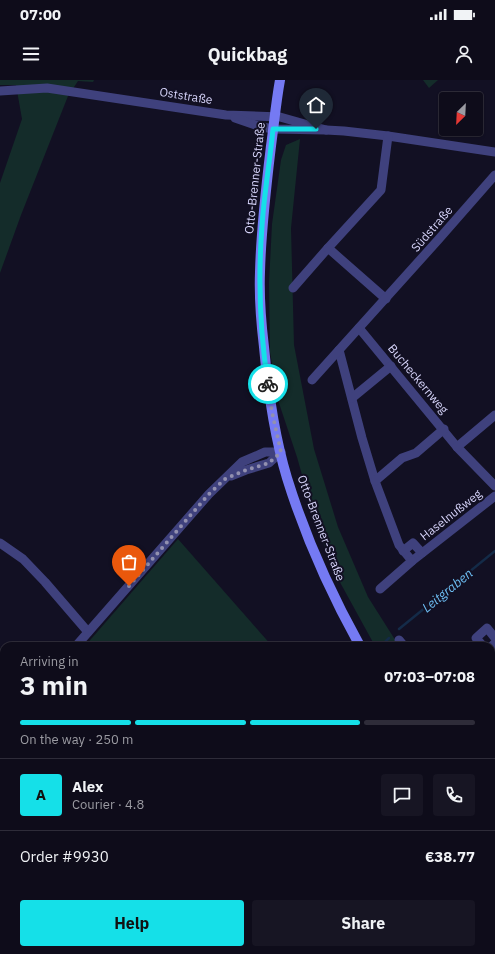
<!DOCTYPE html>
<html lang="en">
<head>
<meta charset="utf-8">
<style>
	:root { --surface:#0e0c1a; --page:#171523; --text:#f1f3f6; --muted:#9b9ba2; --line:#2e2c39; --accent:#15e0e8 }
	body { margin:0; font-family:"IBM Plex Sans",sans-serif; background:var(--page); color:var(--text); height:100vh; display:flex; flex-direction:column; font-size:15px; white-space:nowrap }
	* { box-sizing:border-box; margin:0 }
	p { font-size:13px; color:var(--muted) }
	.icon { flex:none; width:22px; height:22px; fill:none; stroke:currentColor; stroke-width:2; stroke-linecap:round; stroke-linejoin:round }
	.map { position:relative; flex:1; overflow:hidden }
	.side { position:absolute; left:0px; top:562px; width:495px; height:312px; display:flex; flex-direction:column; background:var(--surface); border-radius:12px 12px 0 0; box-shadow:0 1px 3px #0004,0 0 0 1px var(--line) }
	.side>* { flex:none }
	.needle { width:26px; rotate:204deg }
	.buttons { position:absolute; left:439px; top:12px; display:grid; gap:8px }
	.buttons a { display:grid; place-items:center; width:44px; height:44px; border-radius:4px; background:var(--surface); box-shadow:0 1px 3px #0004,0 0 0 1px var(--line); font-size:20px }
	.pin { position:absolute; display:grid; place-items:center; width:34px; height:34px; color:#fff; margin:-41px -17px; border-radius:50% 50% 50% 0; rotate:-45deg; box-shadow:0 0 4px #0007 }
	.pin .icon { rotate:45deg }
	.courier { position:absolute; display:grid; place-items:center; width:40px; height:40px; margin:-20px; border:3px solid #15e0e8; border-radius:50%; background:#fff; color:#222; box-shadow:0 1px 5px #0007 }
	.summary em { font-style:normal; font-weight:800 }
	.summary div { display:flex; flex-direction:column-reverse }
	.summary { display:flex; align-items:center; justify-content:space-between; height:68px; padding:0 20px }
	h1 { font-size:26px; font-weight:800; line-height:30px }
	.bar { display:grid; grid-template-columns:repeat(4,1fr); gap:6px 4px; align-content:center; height:48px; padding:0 20px }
	.bar i { height:5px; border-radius:3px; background:var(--line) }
	.bar .on { background:var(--accent) }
	.bar p { grid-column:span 4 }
	.line { display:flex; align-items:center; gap:10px; padding:0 20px; border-top:1px solid var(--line) }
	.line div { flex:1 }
	.round { display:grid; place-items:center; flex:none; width:42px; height:42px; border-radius:4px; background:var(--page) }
	.primary-button { display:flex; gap:8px; margin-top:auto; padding:8px 20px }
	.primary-button a { flex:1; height:46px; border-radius:4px; background:var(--accent); color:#111; font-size:16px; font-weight:800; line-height:46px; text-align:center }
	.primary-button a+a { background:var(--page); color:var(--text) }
	.status { display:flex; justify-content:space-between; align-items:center; height:28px; padding:0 20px; background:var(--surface); direction:ltr }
	.status svg { height:11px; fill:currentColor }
	header { display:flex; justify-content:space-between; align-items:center; height:52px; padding:0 20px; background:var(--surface); font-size:18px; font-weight:800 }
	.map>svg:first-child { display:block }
	.green { fill:#142c2a }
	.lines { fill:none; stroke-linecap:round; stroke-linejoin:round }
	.stream { stroke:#142b48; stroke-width:2.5 }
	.minor { stroke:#3f417d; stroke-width:9 }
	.secondary { stroke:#757af3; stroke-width:10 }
	.done { stroke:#9290af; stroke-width:4; stroke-dasharray:0 7.2 }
	.route { stroke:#15e0e8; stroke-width:5 }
	.labels { text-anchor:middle; stroke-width:4; stroke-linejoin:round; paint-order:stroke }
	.street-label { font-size:12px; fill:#d7d5fb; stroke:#121023 }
	.water-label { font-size:13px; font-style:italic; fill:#6dbdf2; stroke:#121023 }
</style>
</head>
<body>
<div class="status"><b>07:00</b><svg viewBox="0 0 49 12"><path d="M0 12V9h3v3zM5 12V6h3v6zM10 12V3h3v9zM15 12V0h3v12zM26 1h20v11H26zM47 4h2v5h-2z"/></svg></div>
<header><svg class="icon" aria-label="menu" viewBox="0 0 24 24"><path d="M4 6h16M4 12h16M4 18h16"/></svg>Quickbag<svg class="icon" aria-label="person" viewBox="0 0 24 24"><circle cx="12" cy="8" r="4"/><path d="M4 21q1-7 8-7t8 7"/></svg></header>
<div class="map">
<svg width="495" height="874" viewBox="0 0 495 874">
	<rect width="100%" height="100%" fill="#121023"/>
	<!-- green -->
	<g class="green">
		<polygon points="0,0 94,0 93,2 78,1 68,16 21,135 0,193 0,103 22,39 16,5 0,5"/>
		<polygon points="423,0 438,0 429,8"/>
		<polygon points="300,59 291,148 294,265 314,369 338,447 368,517 399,566 375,566 336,495 316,445 297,377 279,323 270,272 269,203 272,144 281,80 286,65"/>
		<polygon points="178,459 272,566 85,566"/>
		<polygon points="491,709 495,715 495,777 491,768"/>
		<polygon points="4,719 4,870 14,870 9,874 0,874 0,722"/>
		<polygon points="249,870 354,870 357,874 252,874"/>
	</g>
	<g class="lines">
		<!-- stream -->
		<g class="stream">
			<polyline points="399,549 495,471"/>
			<polyline points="381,566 389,558"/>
			<polyline points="0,756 4,761"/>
			<polyline points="0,870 4,867"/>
		</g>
		<!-- minor -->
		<g class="minor">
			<polyline points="0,11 47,8 226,35 280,37 326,50"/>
			<polyline points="235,38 258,46 273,49 326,50 344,51 388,56 495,72"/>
			<polyline points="293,208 328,168"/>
			<polyline points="386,219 328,168 381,110 388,56"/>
			<polyline points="359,248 457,367 495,406"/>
			<polyline points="339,270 362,358 375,401 399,465 412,481 495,416"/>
			<polyline points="312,300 438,160 495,95"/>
			<polyline points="352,318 391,286"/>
			<polyline points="457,367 495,335"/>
			<polyline points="231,396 246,390 269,383 281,372"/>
			<polyline points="375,401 402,378 416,373 444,349"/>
			<polyline points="0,463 23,479 45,502 88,552"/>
			<polyline points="403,471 413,463 422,473"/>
			<polyline points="380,509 412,481"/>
			<polyline points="399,560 404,566"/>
			<polyline points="76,566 209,414 242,382 265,372 281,372"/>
			<polyline points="483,566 476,558 487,548 495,558"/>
			<polyline points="491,567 495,563"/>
			<polyline points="0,613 4,610"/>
			<polyline points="491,700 495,706"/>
			<polyline points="384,870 384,874"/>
		</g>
		<!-- secondary -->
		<g class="secondary">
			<path d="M 280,0 C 276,22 274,44 271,66 C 266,108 261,149 260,192 C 259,217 261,242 264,267 C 268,311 274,355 287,398 C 305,456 330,512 360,566"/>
			<polyline points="491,797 495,809"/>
		</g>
	</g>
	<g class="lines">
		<!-- done -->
		<polyline class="done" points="129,506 209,414 225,399 246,390 269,383 281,372 272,332 268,304"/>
		<!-- route -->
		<path class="route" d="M 268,304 C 260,253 258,198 262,146 C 264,114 270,81 273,49 L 316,49"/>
	</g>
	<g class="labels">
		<!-- street labels -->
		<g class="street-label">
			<text transform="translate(186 16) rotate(9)" y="4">Oststraße</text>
			<text transform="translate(255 98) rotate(-84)" y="4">Otto-Brenner-Straße</text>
			<text transform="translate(432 149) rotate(-49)" y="4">Südstraße</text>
			<text transform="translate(418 299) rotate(50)" y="4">Bucheckernweg</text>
			<text transform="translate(451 435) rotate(-38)" y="4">Haselnußweg</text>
			<text transform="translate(321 448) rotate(69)" y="4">Otto-Brenner-Straße</text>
		</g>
		<!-- water labels -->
		<g class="water-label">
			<text transform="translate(447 510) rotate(-39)" y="5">Leitgraben</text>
		</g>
	</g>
</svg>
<div class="buttons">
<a><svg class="needle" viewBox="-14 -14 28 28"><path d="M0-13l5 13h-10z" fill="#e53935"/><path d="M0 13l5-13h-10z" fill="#9b9ba2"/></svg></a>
</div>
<div class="pin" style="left:129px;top:506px;background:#ea580c"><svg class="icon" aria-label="bag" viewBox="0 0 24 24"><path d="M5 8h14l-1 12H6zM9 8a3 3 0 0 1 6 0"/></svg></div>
<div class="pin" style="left:316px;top:49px;background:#1f2937"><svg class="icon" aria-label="home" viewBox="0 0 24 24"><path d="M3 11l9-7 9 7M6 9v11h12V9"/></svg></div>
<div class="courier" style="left:268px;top:304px"><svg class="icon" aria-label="bike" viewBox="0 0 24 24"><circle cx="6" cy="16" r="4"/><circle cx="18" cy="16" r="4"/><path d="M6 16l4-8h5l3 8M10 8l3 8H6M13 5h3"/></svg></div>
<section class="side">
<div class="summary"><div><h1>3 min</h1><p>Arriving in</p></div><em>07:03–07:08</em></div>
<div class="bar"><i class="on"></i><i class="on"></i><i class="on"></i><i></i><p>On the way · 250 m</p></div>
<div class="line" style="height:72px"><b class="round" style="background:var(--accent);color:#111">A</b><div><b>Alex</b><p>Courier · 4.8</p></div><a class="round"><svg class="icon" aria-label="chat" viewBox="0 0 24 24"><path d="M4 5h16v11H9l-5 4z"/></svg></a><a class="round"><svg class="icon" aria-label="phone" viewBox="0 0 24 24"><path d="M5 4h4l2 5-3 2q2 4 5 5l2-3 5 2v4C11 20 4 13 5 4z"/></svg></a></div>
<div class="line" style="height:52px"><div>Order #9930</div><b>€38.77</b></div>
<div class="primary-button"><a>Help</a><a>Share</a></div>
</section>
</div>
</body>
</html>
